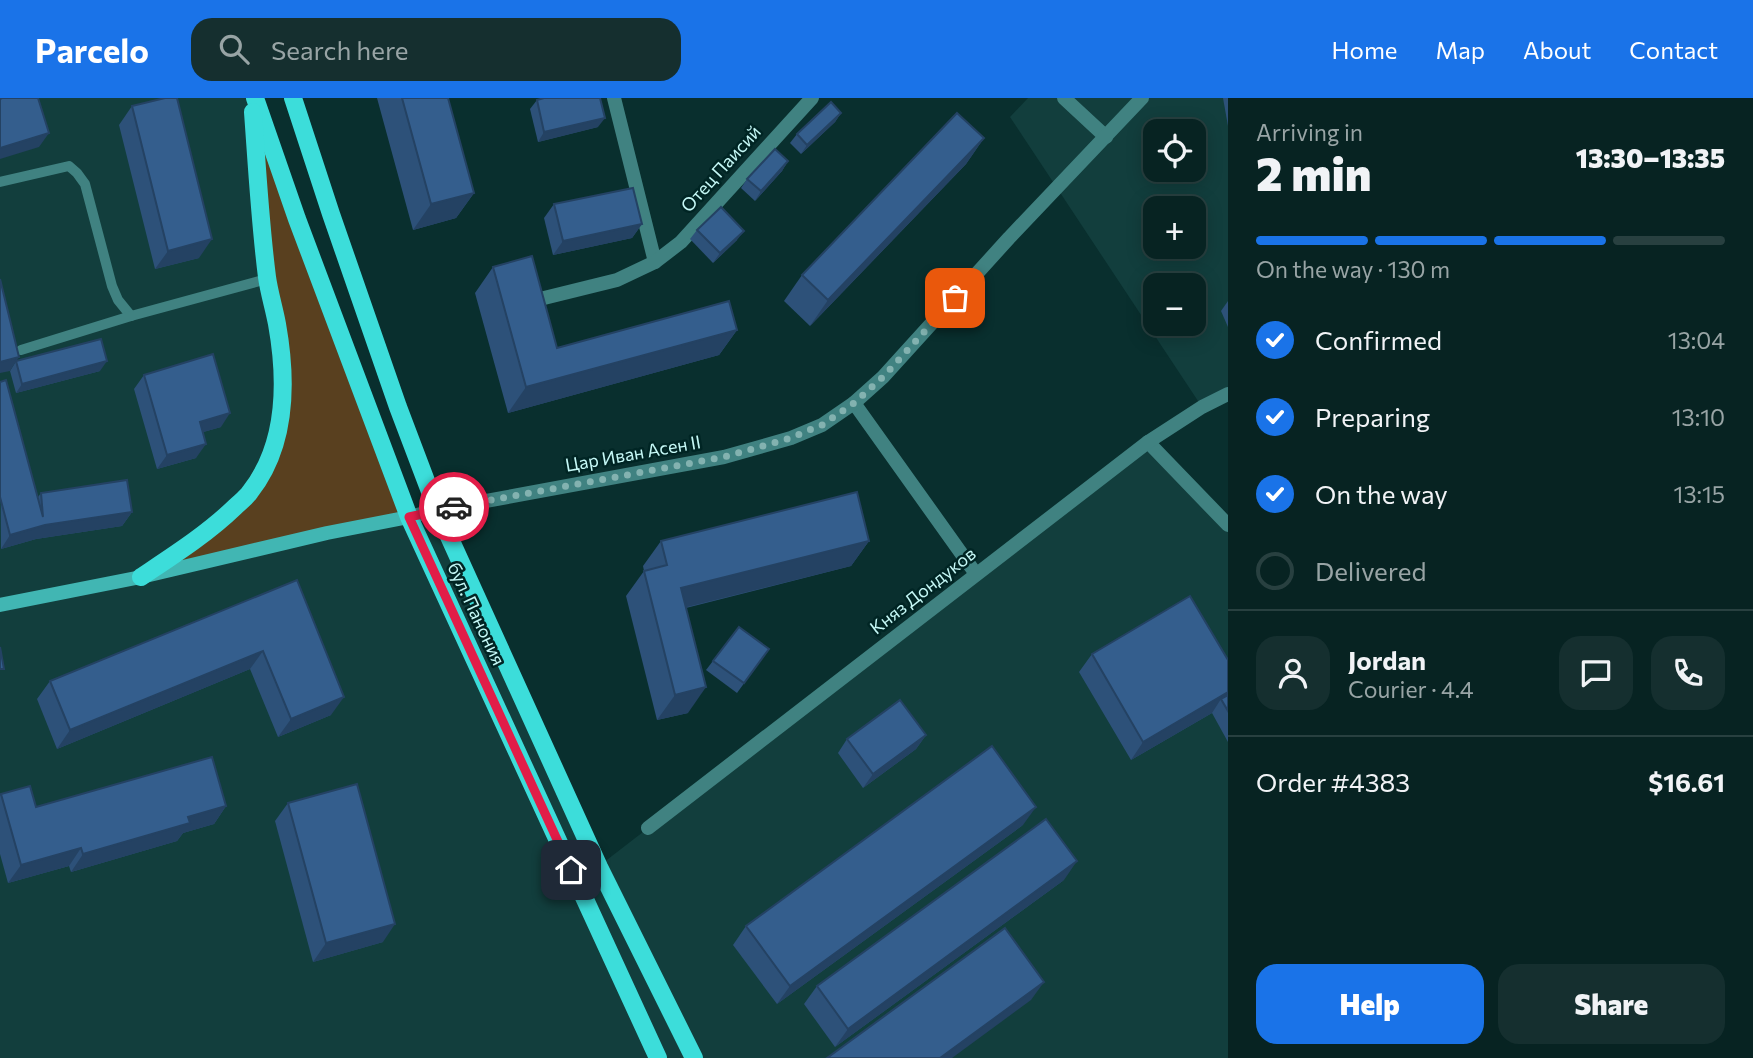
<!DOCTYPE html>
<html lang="en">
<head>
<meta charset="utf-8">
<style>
	:root { --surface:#072322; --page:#152f2f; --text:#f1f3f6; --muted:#98a4a5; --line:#284040; --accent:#1a73e8 }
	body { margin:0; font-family:Commissioner,sans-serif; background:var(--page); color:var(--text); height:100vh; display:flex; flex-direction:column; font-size:26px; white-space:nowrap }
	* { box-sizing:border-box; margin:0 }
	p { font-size:23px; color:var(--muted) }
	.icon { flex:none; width:38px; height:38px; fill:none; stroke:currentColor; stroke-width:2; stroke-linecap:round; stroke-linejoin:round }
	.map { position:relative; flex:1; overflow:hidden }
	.drawer { display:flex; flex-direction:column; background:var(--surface); width:525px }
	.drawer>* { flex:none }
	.controls { position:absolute; left:1143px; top:21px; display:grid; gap:14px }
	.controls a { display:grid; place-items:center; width:63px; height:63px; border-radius:14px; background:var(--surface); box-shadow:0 4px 18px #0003,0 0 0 2px var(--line); font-size:35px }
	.pin { position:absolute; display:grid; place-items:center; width:60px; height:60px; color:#fff; margin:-30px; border-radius:14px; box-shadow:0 4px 10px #0006 }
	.courier { position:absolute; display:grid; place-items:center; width:70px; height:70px; margin:-35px; border:5px solid #e11d48; border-radius:50%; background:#fff; color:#222; box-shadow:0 2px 9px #0007 }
	.head em { font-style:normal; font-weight:800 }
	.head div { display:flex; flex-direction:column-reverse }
	.head { display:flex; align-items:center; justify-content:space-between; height:119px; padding:0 28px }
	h1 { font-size:46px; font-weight:800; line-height:52px }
	.bar { display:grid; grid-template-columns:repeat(4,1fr); gap:10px 7px; align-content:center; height:84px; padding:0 28px }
	.bar i { height:9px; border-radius:5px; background:var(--line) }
	.bar .selected { background:var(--accent) }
	.bar p { grid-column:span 4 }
	.line { display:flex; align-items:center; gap:18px; padding:0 28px; border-top:2px solid var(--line) }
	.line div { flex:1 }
	.round { display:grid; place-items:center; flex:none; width:74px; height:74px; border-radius:21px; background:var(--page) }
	ol { padding:0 28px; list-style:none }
	li { display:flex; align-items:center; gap:21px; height:77px }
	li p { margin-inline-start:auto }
	li .icon { padding:7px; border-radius:50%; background:var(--accent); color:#fff; stroke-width:4 }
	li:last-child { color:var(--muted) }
	li i { width:38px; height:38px; border:4px solid var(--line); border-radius:50% }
	.cta { display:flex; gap:14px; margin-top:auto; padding:14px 28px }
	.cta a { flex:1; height:80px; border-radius:21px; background:var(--accent); color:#fff; font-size:28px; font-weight:800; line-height:80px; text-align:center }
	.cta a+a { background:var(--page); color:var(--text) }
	header { display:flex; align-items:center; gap:42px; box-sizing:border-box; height:98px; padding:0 35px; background:var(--accent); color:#fff }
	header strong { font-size:33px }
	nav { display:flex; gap:38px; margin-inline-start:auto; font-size:24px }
	.search { width:490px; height:63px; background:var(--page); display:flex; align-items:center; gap:18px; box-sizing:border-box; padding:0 24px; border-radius:21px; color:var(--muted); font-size:26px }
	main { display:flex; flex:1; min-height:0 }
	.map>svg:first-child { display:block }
	.built { fill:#123e3d; fill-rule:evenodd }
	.green { fill:#59401f }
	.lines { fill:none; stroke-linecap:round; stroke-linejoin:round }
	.lane { stroke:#408281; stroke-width:10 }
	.street { stroke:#408281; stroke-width:14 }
	.secondary { stroke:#41b6b3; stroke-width:14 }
	.primary { stroke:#3cddda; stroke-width:18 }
	.wall { fill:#2d5179 }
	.shaded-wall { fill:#244263 }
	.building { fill:#345e8d; stroke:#244263; stroke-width:2 }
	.done { stroke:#83b2b0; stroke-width:7; stroke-dasharray:0 12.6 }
	.route { stroke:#e11d48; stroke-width:9 }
	.labels { text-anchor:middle; stroke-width:5; stroke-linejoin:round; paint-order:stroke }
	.street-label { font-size:18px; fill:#c5f8f6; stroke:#002524 }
</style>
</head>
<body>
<header>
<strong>Parcelo</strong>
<div class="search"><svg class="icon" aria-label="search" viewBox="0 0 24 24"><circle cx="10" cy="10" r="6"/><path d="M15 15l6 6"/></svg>Search here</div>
<nav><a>Home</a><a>Map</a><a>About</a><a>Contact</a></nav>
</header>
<main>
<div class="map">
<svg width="1228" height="960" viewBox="0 0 1228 960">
	<rect width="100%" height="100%" fill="#092f2e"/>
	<!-- built -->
	<g class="built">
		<polygon points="0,0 251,0 279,332 225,419 437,412 599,768 1148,344 1228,427 1228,960 0,960"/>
		<path d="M 1028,0 L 1228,0 L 1228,296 L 1202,309 L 1010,19 ZM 1155,33 L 1194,33 L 1194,72 L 1155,72 ZM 1155,110 L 1194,110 L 1194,149 L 1155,149 ZM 1155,187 L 1194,187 L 1194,226 L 1155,226 Z"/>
	</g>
	<!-- green -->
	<polygon class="green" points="251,0 409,419 141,479 225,419 279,332"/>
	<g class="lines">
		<!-- lane -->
		<g class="lane">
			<polyline points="0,84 69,68 77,75 85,86 112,188 118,202 131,218"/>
			<polyline points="21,252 131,218 267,181"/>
		</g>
		<!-- street -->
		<g class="street">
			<polyline points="614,0 655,164"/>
			<polyline points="1064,0 1106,39"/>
			<polyline points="540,201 617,182 655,164 681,144 812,0"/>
			<polyline points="854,305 976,476"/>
			<polyline points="1148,344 1228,427"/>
			<polyline points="409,419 437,412 724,359 791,340 822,327 854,305 883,279 1009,140 1142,0"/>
			<polyline points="648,730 1148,344 1202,309 1228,296"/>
		</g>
		<!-- secondary -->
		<polyline class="secondary" points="0,507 141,479 327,435 409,419"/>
		<!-- primary -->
		<g class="primary">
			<polyline points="255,0 297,121 409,419 658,960"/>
			<polyline points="293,0 331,116 398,309 437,412 599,769 694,960"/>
			<path d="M 141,479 C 174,457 207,436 235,409 C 240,404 246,400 250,394 C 287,347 287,282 277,226 C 274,210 269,194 267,179 C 260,124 257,69 253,14"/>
		</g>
	</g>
	<!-- wall -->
	<g class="wall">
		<polygon points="377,0 448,0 474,95 456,120 413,132"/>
		<polygon points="1223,0 1228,0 1228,28"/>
		<polygon points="537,2 598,29 538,44 530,11"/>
		<polygon points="132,8 199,160 155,171 119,27"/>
		<polygon points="841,15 835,24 801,56 790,45 797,36"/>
		<polygon points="984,40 966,66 810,228 784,203 802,177"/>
		<polygon points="788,63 782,73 755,103 741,90 747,81"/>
		<polygon points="554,106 642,126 632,140 553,157 544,120"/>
		<polygon points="697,132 737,142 713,165 690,141"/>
		<polygon points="493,169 557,250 737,232 719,257 508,315 475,195"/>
		<polygon points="1228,203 1228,229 1221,213"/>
		<polygon points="16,263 100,273 16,295 10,273"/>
		<polygon points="144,277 221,329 203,334 196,360 157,371 134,291"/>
		<polygon points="0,284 38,399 41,395 132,414 122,428 36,441 1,451"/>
		<polygon points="661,443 869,443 851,468 686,510 688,615 657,622 626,498 644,473 643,468"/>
		<polygon points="297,482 331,617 278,639 250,571 57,651 37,601 50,583"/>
		<polygon points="739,529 769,551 737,595 706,572"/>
		<polygon points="1092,556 1228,562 1228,644 1212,615 1131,662 1079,574"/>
		<polygon points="926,637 916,651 863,690 838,655 847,641"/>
		<polygon points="1,696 36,709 226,708 214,726 183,735 177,743 71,774 69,768 8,785 0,756 0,698"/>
		<polygon points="288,705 383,844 313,864 275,723"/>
		<polygon points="1023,727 777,906 733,847 746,828"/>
		<polygon points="1064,782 835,949 804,906 817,888"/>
	</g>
	<!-- shaded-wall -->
	<g class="shaded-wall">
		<polygon points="841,15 835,24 801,56 807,47"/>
		<polygon points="605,20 598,29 538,44 544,34"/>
		<polygon points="49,35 39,49 0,61 0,50"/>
		<polygon points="984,40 966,66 810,228 828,202"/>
		<polygon points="788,63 782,73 755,103 761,93"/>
		<polygon points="474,95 456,120 413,132 431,106"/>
		<polygon points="642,126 632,140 553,157 563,143"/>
		<polygon points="744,133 737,142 713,165 720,155"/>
		<polygon points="212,141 199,160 155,171 168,153"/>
		<polygon points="737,232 719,257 508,315 526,289"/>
		<polygon points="19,259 10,273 0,275 0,264"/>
		<polygon points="107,263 100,273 16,295 22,286"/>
		<polygon points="230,315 221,329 190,338 200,324"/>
		<polygon points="206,346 196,360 157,371 167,357"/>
		<polygon points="132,414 122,428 36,441 1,451 10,437 45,427"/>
		<polygon points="869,443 851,468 663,515 681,490"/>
		<polygon points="263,553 250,571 57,651 70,632"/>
		<polygon points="706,589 688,615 657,622 675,597"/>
		<polygon points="1228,594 1228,605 1221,601 1212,615 1131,662 1143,644"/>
		<polygon points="344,599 331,617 278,639 291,621"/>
		<polygon points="926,637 916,651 863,690 873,676"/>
		<polygon points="226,708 214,726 183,735 177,743 71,774 83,756 188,719"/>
		<polygon points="1036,709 1023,727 777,906 790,888"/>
		<polygon points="81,750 69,768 8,785 21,767"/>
		<polygon points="1077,763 1064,782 835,949 848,931"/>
		<polygon points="395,826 383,844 313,864 326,845"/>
		<polygon points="1044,884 1031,902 952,960 940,960"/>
	</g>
	<!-- building -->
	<g class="building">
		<polygon points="2,0 38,0 49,35 0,50 0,1"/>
		<polygon points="165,0 177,0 212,141 168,153 132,8"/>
		<polygon points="402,0 448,0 474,95 431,106"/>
		<polygon points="544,0 600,0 605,20 544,34 537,2"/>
		<polygon points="831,4 841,15 807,47 797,36"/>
		<polygon points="957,15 984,40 828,202 802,177"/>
		<polygon points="775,51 788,63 761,93 747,81"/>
		<polygon points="633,90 642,126 563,143 554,106"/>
		<polygon points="721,109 744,133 720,155 697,132"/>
		<polygon points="532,158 557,250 729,203 737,232 526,289 493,169"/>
		<polygon points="0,181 19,259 0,264"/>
		<polygon points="101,241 107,263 22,286 16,263"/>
		<polygon points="213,256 230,315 200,324 206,346 167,357 144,277"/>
		<polygon points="6,282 43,419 41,395 127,382 132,414 45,427 10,437 0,399 0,284"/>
		<polygon points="857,394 869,443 681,490 706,589 675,597 644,473 667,467 661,443"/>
		<polygon points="297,482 344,599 291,621 263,553 70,632 50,583"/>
		<polygon points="1190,498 1228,562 1228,594 1143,644 1092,556"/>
		<polygon points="739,529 769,551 744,585 713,563"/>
		<polygon points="0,549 4,571 0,571"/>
		<polygon points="1228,597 1228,613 1221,601"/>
		<polygon points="900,602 926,637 873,676 847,641"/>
		<polygon points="992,648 1036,709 790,888 746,828"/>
		<polygon points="212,659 226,708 188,719 190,725 83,756 81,750 21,767 1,696 30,688 36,709"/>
		<polygon points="357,686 395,826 326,845 288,705"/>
		<polygon points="1046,721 1077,763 848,931 817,888"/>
		<polygon points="1005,830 1044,884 940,960 827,960"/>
	</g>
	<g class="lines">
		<!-- done -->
		<polyline class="done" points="454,409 724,359 791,340 807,333 822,327 854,305 883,279 955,200"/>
		<!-- route -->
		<polyline class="route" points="454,409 409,419 571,772"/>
	</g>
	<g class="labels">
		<!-- street labels -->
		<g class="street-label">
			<text transform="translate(721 71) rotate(-48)" y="6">Отец Паисий</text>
			<text transform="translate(633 356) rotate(-10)" y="6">Цар Иван Асен II</text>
			<text transform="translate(923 493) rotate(-38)" y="6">Княз Дондуков</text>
			<text transform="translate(476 516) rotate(65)" y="6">бул. Панония</text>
		</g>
	</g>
</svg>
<div class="controls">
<a><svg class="icon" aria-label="locate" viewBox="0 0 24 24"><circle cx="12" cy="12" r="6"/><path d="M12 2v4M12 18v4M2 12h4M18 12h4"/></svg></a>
<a>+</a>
<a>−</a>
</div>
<div class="pin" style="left:955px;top:200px;background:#ea580c"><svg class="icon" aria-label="bag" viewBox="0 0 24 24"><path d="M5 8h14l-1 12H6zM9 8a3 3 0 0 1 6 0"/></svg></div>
<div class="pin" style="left:571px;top:772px;background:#1f2937"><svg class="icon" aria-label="home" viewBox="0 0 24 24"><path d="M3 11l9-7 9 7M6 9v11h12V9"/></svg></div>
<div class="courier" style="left:454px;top:409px"><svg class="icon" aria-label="car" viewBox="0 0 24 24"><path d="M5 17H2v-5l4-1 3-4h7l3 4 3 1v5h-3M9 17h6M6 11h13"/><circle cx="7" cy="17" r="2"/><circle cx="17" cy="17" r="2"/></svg></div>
</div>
<section class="drawer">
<div class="head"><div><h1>2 min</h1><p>Arriving in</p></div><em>13:30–13:35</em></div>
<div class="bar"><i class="selected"></i><i class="selected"></i><i class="selected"></i><i></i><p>On the way · 130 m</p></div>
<ol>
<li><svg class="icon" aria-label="check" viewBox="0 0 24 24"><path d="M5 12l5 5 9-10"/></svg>Confirmed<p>13:04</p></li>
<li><svg class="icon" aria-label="check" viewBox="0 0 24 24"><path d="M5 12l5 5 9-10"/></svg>Preparing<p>13:10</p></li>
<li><svg class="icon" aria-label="check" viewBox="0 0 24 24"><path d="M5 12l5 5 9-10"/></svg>On the way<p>13:15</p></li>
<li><i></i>Delivered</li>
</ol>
<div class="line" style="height:126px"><a class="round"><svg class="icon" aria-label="person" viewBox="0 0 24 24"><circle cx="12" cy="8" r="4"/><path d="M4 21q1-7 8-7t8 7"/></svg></a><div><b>Jordan</b><p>Courier · 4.4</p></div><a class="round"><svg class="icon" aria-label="chat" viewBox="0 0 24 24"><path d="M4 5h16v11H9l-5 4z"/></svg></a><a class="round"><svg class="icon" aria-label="phone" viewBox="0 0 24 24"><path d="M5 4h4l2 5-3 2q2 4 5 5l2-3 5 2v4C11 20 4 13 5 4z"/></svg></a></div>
<div class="line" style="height:91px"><div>Order #4383</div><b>$16.61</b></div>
<div class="cta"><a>Help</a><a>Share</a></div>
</section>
</main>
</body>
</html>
